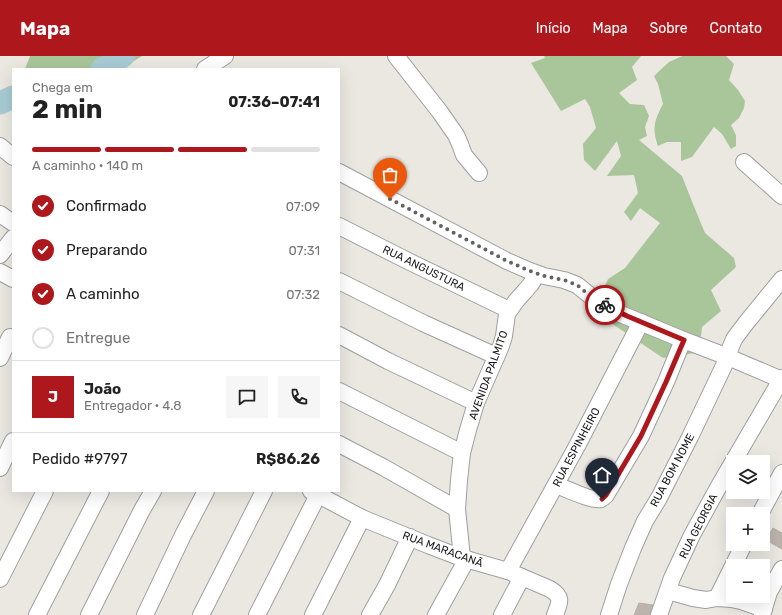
<!DOCTYPE html>
<html lang="pt">
<head>
<meta charset="utf-8">
<style>
	:root { --surface:#fff; --page:#f6f6f6; --text:#222; --muted:#767676; --line:#e0e0e0; --accent:#ae181c }
	body { margin:0; font-family:Rubik,sans-serif; background:var(--page); color:var(--text); height:100vh; display:flex; flex-direction:column; font-size:15px; white-space:nowrap }
	* { box-sizing:border-box; margin:0 }
	p { font-size:13px; color:var(--muted) }
	.icon { flex:none; width:22px; height:22px; fill:none; stroke:currentColor; stroke-width:2; stroke-linecap:round; stroke-linejoin:round }
	.map { position:relative; flex:1; overflow:hidden }
	.details { position:absolute; left:12px; top:12px; width:328px; height:424px; display:flex; flex-direction:column; background:var(--surface); border-radius:0px; box-shadow:0 4px 16px #0002 }
	.details>* { flex:none }
	.controls { position:absolute; left:726px; top:399px; display:grid; gap:8px }
	.controls a { display:grid; place-items:center; width:44px; height:44px; border-radius:0px; background:var(--surface); box-shadow:0 4px 16px #0002; font-size:20px }
	.pin { position:absolute; display:grid; place-items:center; width:34px; height:34px; color:#fff; margin:-41px -17px; border-radius:50% 50% 50% 0; rotate:-45deg; box-shadow:0 0 4px #0007 }
	.pin .icon { rotate:45deg }
	.courier { position:absolute; display:grid; place-items:center; width:40px; height:40px; margin:-20px; border:3px solid #ae181c; border-radius:50%; background:#fff; color:#222; box-shadow:0 1px 5px #0007 }
	.summary em { font-style:normal; font-weight:700 }
	.summary div { display:flex; flex-direction:column-reverse }
	.summary { display:flex; align-items:center; justify-content:space-between; height:68px; padding:0 20px }
	h1 { font-size:26px; font-weight:700; line-height:30px }
	.bar { display:grid; grid-template-columns:repeat(4,1fr); gap:6px 4px; align-content:center; height:48px; padding:0 20px }
	.bar i { height:5px; border-radius:3px; background:var(--line) }
	.bar .active { background:var(--accent) }
	.bar p { grid-column:span 4 }
	.line { display:flex; align-items:center; gap:10px; padding:0 20px; border-top:1px solid var(--line) }
	.line div { flex:1 }
	.round { display:grid; place-items:center; flex:none; width:42px; height:42px; border-radius:0px; background:var(--page) }
	ol { padding:0 20px; list-style:none }
	li { display:flex; align-items:center; gap:12px; height:44px }
	li p { margin-inline-start:auto }
	li .icon { padding:4px; border-radius:50%; background:var(--accent); color:#fff; stroke-width:4 }
	li:last-child { color:var(--muted) }
	li i { width:22px; height:22px; border:2px solid var(--line); border-radius:50% }
	header { display:flex; align-items:center; gap:24px; box-sizing:border-box; height:56px; padding:0 20px; background:var(--accent); color:#fff }
	header strong { font-size:19px }
	nav { display:flex; gap:22px; margin-inline-start:auto; font-size:14px }
	.map>svg:first-child { display:block }
	.forest { fill:#a9c69b }
	.lines { fill:none; stroke-linecap:round; stroke-linejoin:round }
	.river { stroke:#a7cbd4; stroke-width:23 }
	.building { fill:#bbb4af; stroke:#bbaea6 }
	.minor-casing { stroke:#9f9f9f; stroke-width:18 }
	.minor { stroke:#fff; stroke-width:16 }
	.done { stroke:#646361; stroke-width:4; stroke-dasharray:0 7.2 }
	.route { stroke:#ae181c; stroke-width:5 }
	.labels { text-anchor:middle; stroke-width:3; stroke-linejoin:round; paint-order:stroke }
	.street-label { font-size:11px; fill:#1b1b1b; stroke:#fff }
</style>
</head>
<body>
<header>
<strong>Mapa</strong>
<nav><a>Início</a><a>Mapa</a><a>Sobre</a><a>Contato</a></nav>
</header>
<div class="map">
<svg width="782" height="559" viewBox="0 0 782 559">
	<rect width="100%" height="100%" fill="#ebe8e2"/>
	<!-- forest -->
	<g class="forest">
		<polygon points="30,0 142,0 121,13 25,13"/>
		<polygon points="544,0 641,0 632,11 637,24 619,37 630,48 644,49 649,60 645,71 647,80 639,84 682,120 693,148 705,177 734,202 736,211 711,234 721,255 702,271 701,281 695,297 663,302 593,255 608,223 625,212 660,167 640,152 631,165 624,156 638,137 634,119 607,120 621,100 617,85 595,115 584,104 583,88 596,72 590,51 585,43 561,55 531,7 545,2"/>
		<path d="M 682,0 L 726,0 L 734,8 L 729,24 L 738,34 L 745,45 L 744,52 L 739,62 L 731,69 L 736,79 L 736,90 L 731,93 L 722,78 L 714,71 L 692,101 L 681,105 L 681,86 L 667,86 L 658,90 C 652,72 654,65 663,48 L 658,28 L 654,20 L 669,6 Z"/>
	</g>
	<g class="lines">
		<!-- river -->
		<g class="river">
			<polyline points="102,13 114,7 123,0"/>
			<polyline points="0,47 13,41"/>
		</g>
	</g>
	<!-- building -->
	<g class="building">
		<polygon points="773,472 782,477 782,493 766,484"/>
		<polygon points="639,547 653,549 650,559 634,559"/>
	</g>
	<g class="lines">
		<!-- minor casing -->
		<g class="minor-casing">
			<g id="minor">
				<polyline points="396,0 440,56 456,79 460,88 464,99 479,117"/>
				<polyline points="205,13 225,0"/>
				<polyline points="0,90 13,101"/>
				<polyline points="744,106 782,140"/>
				<polyline points="339,116 507,205 530,215 544,220 564,224 577,229 593,242 616,256 681,283 728,301 782,324"/>
				<polyline points="0,158 13,167"/>
				<polyline points="339,170 406,204 509,254"/>
				<polyline points="0,199 13,182"/>
				<polyline points="0,216 13,223"/>
				<polyline points="339,225 423,267 496,300"/>
				<polyline points="339,279 388,305 476,347"/>
				<polyline points="0,302 10,281"/>
				<polyline points="339,335 462,397"/>
				<polyline points="339,388 383,411 457,453"/>
				<polyline points="0,412 13,385"/>
				<path d="M 556,429 C 565,432 593,446 601,443 C 603,442 605,440 606,439 L 641,380 L 666,326 L 683,284"/>
				<path d="M 311,435 L 362,462 L 428,489 L 462,502 L 508,515 L 550,533 C 563,541 560,546 555,559"/>
				<polyline points="760,458 782,417"/>
				<polyline points="462,502 457,453 459,424 462,397 468,374 476,347 501,290 504,280 507,258 516,245 525,235 531,228 537,218"/>
				<polyline points="508,515 577,390 641,266"/>
				<polyline points="0,523 45,435"/>
				<polyline points="668,535 693,542 706,544 717,542 731,543 741,545 764,553"/>
				<polyline points="717,542 744,488"/>
				<polyline points="37,559 101,435"/>
				<polyline points="89,559 142,454 153,435"/>
				<polyline points="145,559 183,479 206,435"/>
				<polyline points="201,559 264,435"/>
				<polyline points="257,559 318,439"/>
				<polyline points="313,559 362,462"/>
				<polyline points="370,559 387,529 410,481"/>
				<polyline points="436,559 467,503"/>
				<polyline points="502,559 522,521"/>
				<polyline points="609,559 619,528 633,492 645,465 659,442 690,381 728,301 730,293 734,283 746,267 782,223"/>
				<polyline points="659,559 672,522 692,479 719,430 782,322"/>
				<polyline points="762,559 769,536 782,513"/>
			</g>
		</g>
		<!-- minor -->
		<use href="#minor" class="minor"/>
	</g>
	<g class="lines">
		<!-- done -->
		<polyline class="done" points="390,143 507,205 530,215 544,220 564,224 577,229 593,242 605,249"/>
		<!-- route -->
		<polyline class="route" points="602,443 606,439 641,380 666,326 684,284 627,260 605,249"/>
	</g>
	<g class="labels">
		<!-- street labels -->
		<g class="street-label">
			<text transform="translate(424 212) rotate(26)" y="4">RUA ANGUSTURA</text>
			<text transform="translate(488 319) rotate(-70)" y="4">AVENIDA PALMITO</text>
			<text transform="translate(576 391) rotate(-62)" y="4">RUA ESPINHEIRO</text>
			<text transform="translate(672 414) rotate(-62)" y="4">RUA BOM NOME</text>
			<text transform="translate(698 470) rotate(-63)" y="4">RUA GEORGIA</text>
			<text transform="translate(443 493) rotate(20)" y="4">RUA MARACANÃ</text>
		</g>
	</g>
</svg>
<div class="controls">
<a><svg class="icon" aria-label="layers" viewBox="0 0 24 24"><path d="M12 4l9 5-9 5-9-5zM3 14l9 5 9-5"/></svg></a>
<a>+</a>
<a>−</a>
</div>
<div class="pin" style="left:390px;top:143px;background:#ea580c"><svg class="icon" aria-label="bag" viewBox="0 0 24 24"><path d="M5 8h14l-1 12H6zM9 8a3 3 0 0 1 6 0"/></svg></div>
<div class="pin" style="left:602px;top:443px;background:#1f2937"><svg class="icon" aria-label="home" viewBox="0 0 24 24"><path d="M3 11l9-7 9 7M6 9v11h12V9"/></svg></div>
<div class="courier" style="left:605px;top:249px"><svg class="icon" aria-label="bike" viewBox="0 0 24 24"><circle cx="6" cy="16" r="4"/><circle cx="18" cy="16" r="4"/><path d="M6 16l4-8h5l3 8M10 8l3 8H6M13 5h3"/></svg></div>
<section class="details">
<div class="summary"><div><h1>2 min</h1><p>Chega em</p></div><em>07:36–07:41</em></div>
<div class="bar"><i class="active"></i><i class="active"></i><i class="active"></i><i></i><p>A caminho · 140 m</p></div>
<ol>
<li><svg class="icon" aria-label="check" viewBox="0 0 24 24"><path d="M5 12l5 5 9-10"/></svg>Confirmado<p>07:09</p></li>
<li><svg class="icon" aria-label="check" viewBox="0 0 24 24"><path d="M5 12l5 5 9-10"/></svg>Preparando<p>07:31</p></li>
<li><svg class="icon" aria-label="check" viewBox="0 0 24 24"><path d="M5 12l5 5 9-10"/></svg>A caminho<p>07:32</p></li>
<li><i></i>Entregue</li>
</ol>
<div class="line" style="height:72px"><b class="round" style="background:var(--accent);color:#fff">J</b><div><b>João</b><p>Entregador · 4.8</p></div><a class="round"><svg class="icon" aria-label="chat" viewBox="0 0 24 24"><path d="M4 5h16v11H9l-5 4z"/></svg></a><a class="round"><svg class="icon" aria-label="phone" viewBox="0 0 24 24"><path d="M5 4h4l2 5-3 2q2 4 5 5l2-3 5 2v4C11 20 4 13 5 4z"/></svg></a></div>
<div class="line" style="height:52px"><div>Pedido #9797</div><b>R$86.26</b></div>
</section>
</div>
</body>
</html>
